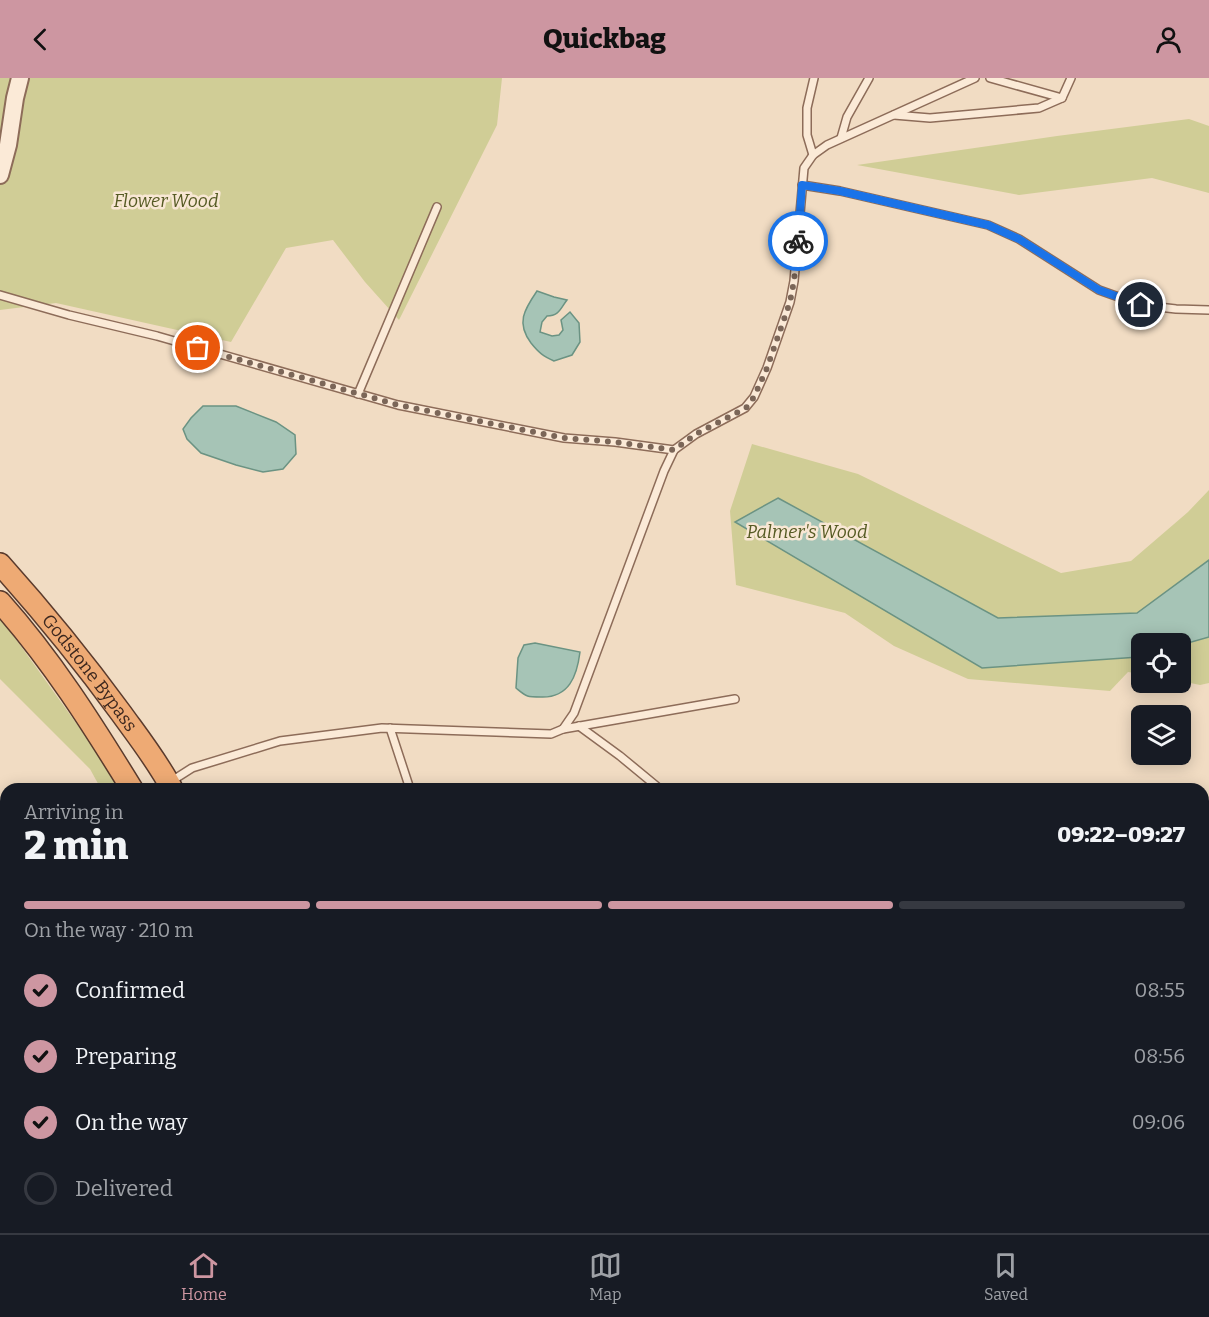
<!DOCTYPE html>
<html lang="en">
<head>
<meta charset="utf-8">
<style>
	:root { --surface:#171b24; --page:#242831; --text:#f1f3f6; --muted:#9ea1a6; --line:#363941; --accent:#cd96a1 }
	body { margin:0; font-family:Bitter,serif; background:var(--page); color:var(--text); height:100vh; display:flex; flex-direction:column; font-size:22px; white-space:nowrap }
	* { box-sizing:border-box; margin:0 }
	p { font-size:20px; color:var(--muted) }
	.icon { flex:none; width:33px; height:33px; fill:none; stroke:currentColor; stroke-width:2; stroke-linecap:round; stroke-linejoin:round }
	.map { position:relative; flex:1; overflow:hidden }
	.details { position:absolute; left:0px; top:705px; width:1209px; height:450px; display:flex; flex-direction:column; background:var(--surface); border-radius:18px 18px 0 0; box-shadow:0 3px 15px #0003 }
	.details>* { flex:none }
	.tools { position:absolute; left:1131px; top:555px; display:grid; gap:12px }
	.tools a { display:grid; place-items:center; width:60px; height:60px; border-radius:9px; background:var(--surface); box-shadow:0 3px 15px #0003; font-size:30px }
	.pin { position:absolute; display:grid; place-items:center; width:51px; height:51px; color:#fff; margin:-26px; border:3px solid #fff; border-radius:50%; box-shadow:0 2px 6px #0007 }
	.courier { position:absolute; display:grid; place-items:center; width:60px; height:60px; margin:-30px; border:4px solid #1a73e8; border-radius:50%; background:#fff; color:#222; box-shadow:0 2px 8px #0007 }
	.head em { font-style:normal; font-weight:800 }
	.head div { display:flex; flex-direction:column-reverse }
	.head { display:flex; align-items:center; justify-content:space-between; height:102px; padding:0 24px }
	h1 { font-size:39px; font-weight:800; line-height:45px }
	.bar { display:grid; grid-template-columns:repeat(4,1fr); gap:9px 6px; align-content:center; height:72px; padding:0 24px }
	.bar i { height:8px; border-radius:4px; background:var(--line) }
	.bar .current { background:var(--accent) }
	.bar p { grid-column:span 4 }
	ol { padding:0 24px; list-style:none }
	li { display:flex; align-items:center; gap:18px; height:66px }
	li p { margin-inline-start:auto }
	li .icon { padding:6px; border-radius:50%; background:var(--accent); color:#111; stroke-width:4 }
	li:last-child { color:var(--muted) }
	li i { width:33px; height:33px; border:3px solid var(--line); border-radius:50% }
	header { display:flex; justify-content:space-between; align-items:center; height:78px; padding:0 24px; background:var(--accent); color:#111; font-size:27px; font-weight:800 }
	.dock { display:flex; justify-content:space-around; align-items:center; height:84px; border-top:2px solid var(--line); background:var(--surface); font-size:16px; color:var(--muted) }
	.dock a { display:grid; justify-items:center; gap:3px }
	.dock .current { color:var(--accent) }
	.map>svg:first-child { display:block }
	.farmland { fill:#e7d5b0 }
	.green { fill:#d0cd96 }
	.water { fill:#a6c4b6; stroke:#6b9383; stroke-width:1.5 }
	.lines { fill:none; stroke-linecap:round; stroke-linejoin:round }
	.service-casing { stroke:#8d6c59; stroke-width:10 }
	.tertiary-casing { stroke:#8d6c59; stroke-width:20 }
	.trunk-casing { stroke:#5a3b2d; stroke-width:24 }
	.service { stroke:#fbead7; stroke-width:7 }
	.tertiary { stroke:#fbead7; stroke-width:16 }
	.trunk { stroke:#eeaa74; stroke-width:21 }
	.done { stroke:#7b6658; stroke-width:6; stroke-dasharray:0 10.8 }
	.route { stroke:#1a73e8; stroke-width:8 }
	.labels { text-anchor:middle; stroke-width:5; stroke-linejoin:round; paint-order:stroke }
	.park-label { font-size:18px; font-style:italic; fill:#555a23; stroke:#f8e7d4 }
	.street-label { font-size:18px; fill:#3c271e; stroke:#f8e7d4 }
</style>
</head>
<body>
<header><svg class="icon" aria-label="back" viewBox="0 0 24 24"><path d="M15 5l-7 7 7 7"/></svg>Quickbag<svg class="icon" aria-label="person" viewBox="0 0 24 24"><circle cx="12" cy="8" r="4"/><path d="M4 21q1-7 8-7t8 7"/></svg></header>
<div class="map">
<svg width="1209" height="1155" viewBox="0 0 1209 1155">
	<rect width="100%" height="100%" fill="#f1dcc3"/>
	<!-- farmland -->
	<g class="farmland">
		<polygon points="6,947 6,1114 3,1090 0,1088 0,958"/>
		<rect x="7" y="1149" width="243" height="6"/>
	</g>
	<!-- green -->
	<g class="green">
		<polygon points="0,0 502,0 497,47 399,242 365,204 333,162 286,170 231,264 56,225 0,232"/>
		<polygon points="1189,41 1209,48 1209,115 1152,100 1019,117 857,87 1057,58"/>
		<polygon points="752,366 858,396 1061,495 1131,483 1188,434 1209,412 1209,605 1200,607 1181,603 1180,566 1142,566 1141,596 1128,594 1110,613 968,601 894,568 845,535 736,507 730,433"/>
		<polygon points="0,539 99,677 119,711 101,711 90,691 0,601"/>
		<polygon points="1203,744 1209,744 1209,1155 746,1155 746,1149 1203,1149"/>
		<polygon points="0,1088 3,1089 6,1114 6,1149 7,1149 7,1155 0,1155"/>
	</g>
	<!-- water -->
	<g class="water">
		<path d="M 537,213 L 554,219 L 567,222 C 560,231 559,238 547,238 L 542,244 L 540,254 L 552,258 L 559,257 L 563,252 L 561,242 L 570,234 L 579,245 L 580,264 L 572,277 L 554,283 C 543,278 539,275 531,265 C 516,245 524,232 537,213 Z"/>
		<polygon points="203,328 236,328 276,344 295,357 296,376 283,391 263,394 236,387 201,375 187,361 183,351 191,340"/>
		<polygon points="778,420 998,540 1137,535 1209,482 1209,559 1181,567 1180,566 1142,566 1141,578 1139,579 982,590 735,444"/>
		<path d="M 535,565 L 580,574 C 577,598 569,620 541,619 C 526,619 527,619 516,610 L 518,580 L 524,567 Z"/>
	</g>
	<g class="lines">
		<!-- service casing -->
		<g class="service-casing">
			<g id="service">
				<polyline points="990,0 1062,20"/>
				<polyline points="894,37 930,40 1039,30 1062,20 1071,0"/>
				<polyline points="841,60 847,39 869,0"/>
				<polyline points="813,77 807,57 807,30 814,0"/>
				<polyline points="802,107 840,113 988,147 1019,161 1099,212 1141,227 1176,231 1209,232"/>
				<polyline points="0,217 69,237 157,258 398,327 564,360 615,364 674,372"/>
				<polyline points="358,316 437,129"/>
				<polyline points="579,648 620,678 660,711"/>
				<polyline points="390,650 410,711"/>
				<polyline points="563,651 735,621"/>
				<polyline points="170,704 192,690 280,663 382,650 551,656 563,651 574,635 664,393 674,372 696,356 745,330 754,319 767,290 790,224 794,203 804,90 813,77 827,67 975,0"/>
				<polyline points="0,747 1,751 0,758"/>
				<polyline points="461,1149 462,1155"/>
				<polyline points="388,1155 388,1149"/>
			</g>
		</g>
		<!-- tertiary casing -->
		<g class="tertiary-casing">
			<polyline id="tertiary" points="0,97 8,67 15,20 20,0"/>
		</g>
		<!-- trunk casing -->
		<g class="trunk-casing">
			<g id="trunk">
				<path id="s1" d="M 0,486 C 43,534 83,583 121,635 C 139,660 158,684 172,711"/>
				<path d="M 0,524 C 51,581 92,646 132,711"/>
				<polyline points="289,1155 290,1149"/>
				<polyline points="314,1155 314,1149"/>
			</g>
		</g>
		<!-- service -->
		<use href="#service" class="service"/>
		<!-- tertiary -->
		<use href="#tertiary" class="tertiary"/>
		<!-- trunk -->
		<use href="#trunk" class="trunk"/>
	</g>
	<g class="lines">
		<!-- done -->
		<polyline class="done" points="198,270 398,327 564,360 615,364 674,372 696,356 746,330 754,319 767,290 790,224 794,203 798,163"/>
		<!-- route -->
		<polyline class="route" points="798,163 802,107 840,113 988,147 1019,161 1099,212 1141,227"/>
	</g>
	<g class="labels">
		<!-- park labels -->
		<g class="park-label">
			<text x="166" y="129">Flower Wood</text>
			<text x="807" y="460">Palmer's Wood</text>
		</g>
		<!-- street labels -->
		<g class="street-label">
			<text dy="6" stroke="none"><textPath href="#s1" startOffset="141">Godstone Bypass</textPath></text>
		</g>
	</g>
</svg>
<div class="tools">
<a><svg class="icon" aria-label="locate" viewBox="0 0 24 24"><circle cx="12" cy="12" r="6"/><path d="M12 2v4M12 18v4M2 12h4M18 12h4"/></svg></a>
<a><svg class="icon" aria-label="layers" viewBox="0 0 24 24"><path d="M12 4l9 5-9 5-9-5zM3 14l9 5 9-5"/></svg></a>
</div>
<div class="pin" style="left:198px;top:270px;background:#ea580c"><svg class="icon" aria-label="bag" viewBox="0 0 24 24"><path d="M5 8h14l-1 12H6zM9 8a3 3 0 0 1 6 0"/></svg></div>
<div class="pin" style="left:1141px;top:227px;background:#1f2937"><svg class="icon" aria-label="home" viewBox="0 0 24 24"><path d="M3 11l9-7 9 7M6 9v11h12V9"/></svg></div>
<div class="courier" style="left:798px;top:163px"><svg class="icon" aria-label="bike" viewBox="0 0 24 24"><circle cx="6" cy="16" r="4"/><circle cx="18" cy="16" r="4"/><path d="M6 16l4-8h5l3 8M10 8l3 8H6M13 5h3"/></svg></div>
<section class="details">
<div class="head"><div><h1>2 min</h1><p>Arriving in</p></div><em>09:22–09:27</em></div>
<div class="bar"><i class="current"></i><i class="current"></i><i class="current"></i><i></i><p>On the way · 210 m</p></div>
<ol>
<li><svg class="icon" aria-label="check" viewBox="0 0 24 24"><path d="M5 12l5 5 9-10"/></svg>Confirmed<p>08:55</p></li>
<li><svg class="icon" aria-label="check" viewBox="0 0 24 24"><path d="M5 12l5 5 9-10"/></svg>Preparing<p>08:56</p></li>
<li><svg class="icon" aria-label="check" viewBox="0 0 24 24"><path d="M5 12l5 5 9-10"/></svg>On the way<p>09:06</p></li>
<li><i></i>Delivered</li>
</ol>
</section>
</div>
<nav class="dock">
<a class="current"><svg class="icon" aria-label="home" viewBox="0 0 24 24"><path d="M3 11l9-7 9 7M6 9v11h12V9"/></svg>Home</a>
<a><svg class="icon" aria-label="map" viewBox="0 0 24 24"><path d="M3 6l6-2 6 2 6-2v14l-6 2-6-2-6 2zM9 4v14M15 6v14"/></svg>Map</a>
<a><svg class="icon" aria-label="saved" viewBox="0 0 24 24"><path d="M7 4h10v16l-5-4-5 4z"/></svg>Saved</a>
</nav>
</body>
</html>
